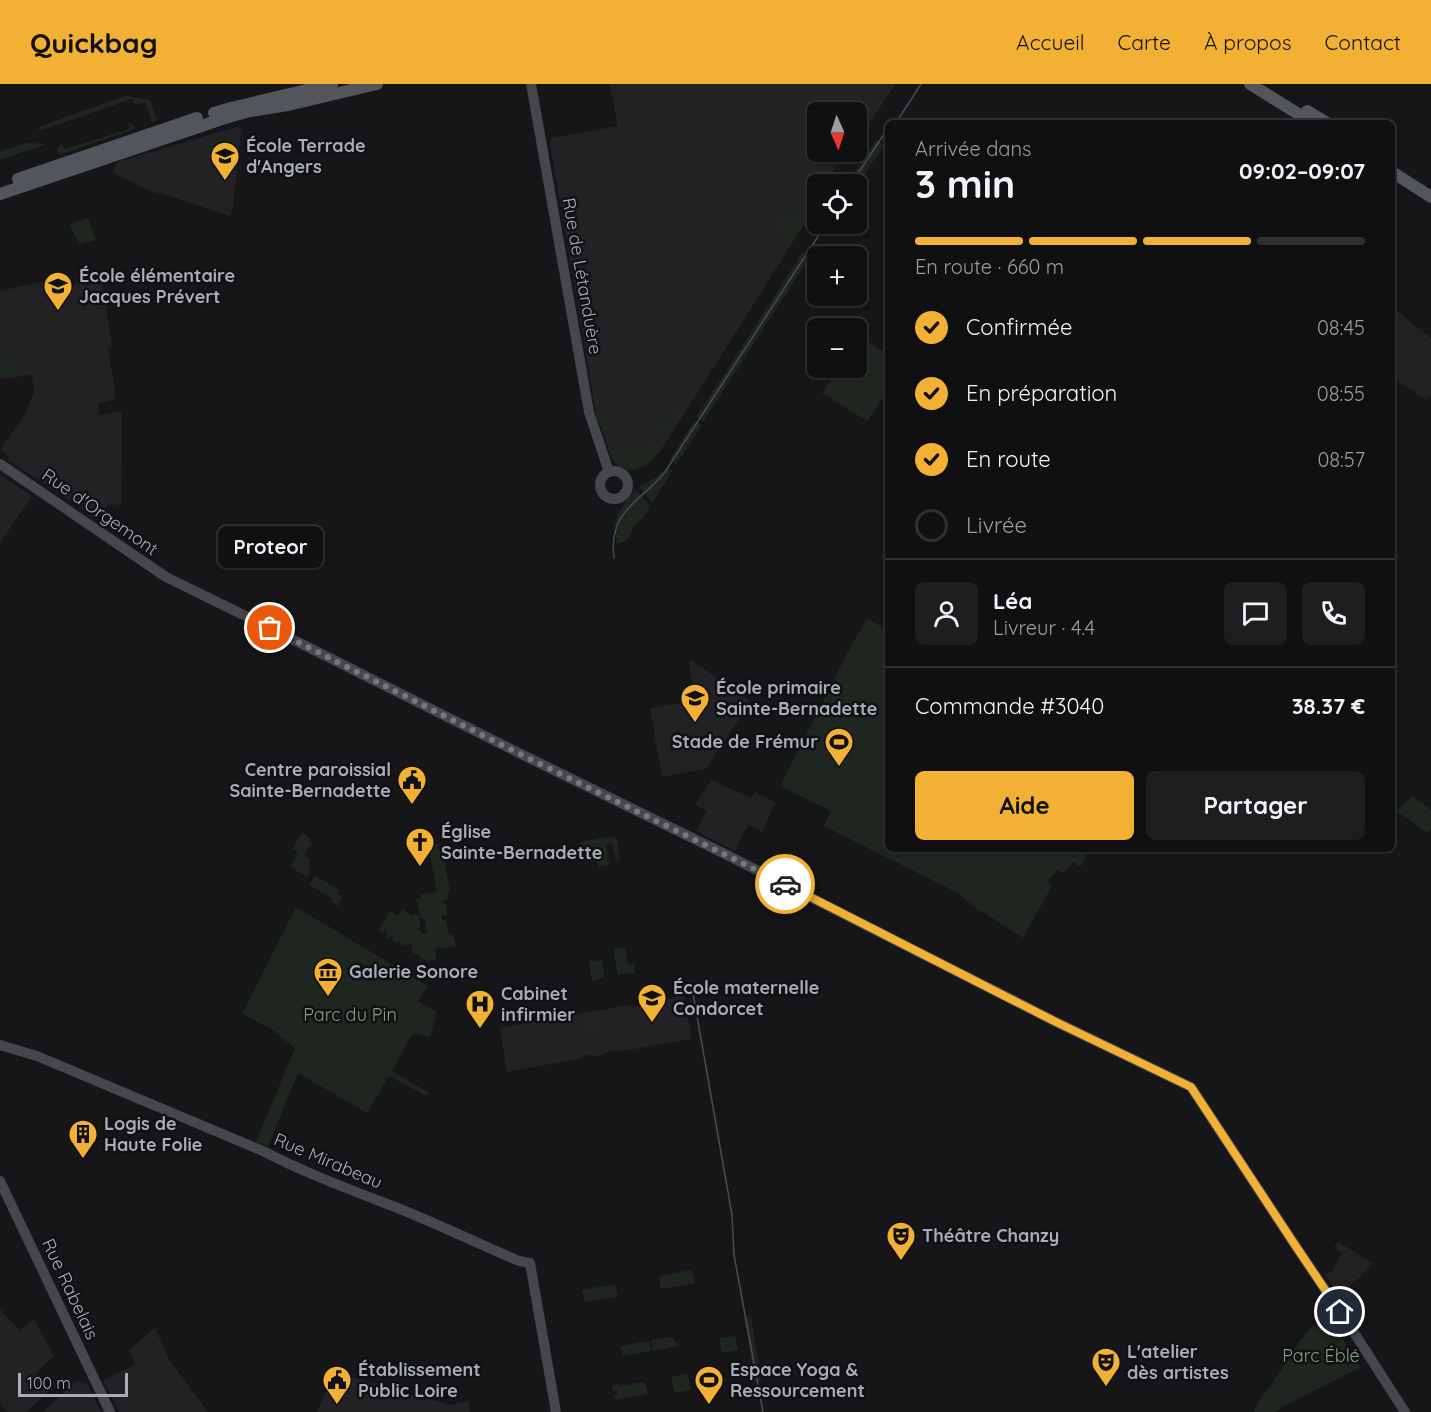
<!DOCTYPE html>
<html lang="fr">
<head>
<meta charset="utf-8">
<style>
	:root { --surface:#101012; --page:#1e1e20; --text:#f1f3f6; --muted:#9c9d9f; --line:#303032; --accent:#f2b134 }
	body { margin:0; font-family:Quicksand,sans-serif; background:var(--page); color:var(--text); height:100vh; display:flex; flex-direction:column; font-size:22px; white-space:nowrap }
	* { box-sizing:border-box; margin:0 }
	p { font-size:20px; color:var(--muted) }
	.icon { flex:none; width:33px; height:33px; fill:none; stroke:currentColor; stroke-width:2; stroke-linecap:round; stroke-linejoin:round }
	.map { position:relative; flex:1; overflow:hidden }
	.panel { position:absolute; left:885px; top:36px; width:510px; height:732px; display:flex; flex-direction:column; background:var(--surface); border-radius:9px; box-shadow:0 2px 4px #0004,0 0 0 2px var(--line) }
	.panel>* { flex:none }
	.needle { width:39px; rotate:177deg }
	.buttons { position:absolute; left:807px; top:18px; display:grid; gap:12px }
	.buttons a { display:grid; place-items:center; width:60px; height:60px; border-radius:9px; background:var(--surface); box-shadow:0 2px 4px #0004,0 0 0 2px var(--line); font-size:30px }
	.scale { position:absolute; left:18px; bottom:15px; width:110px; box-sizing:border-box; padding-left:6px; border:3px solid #a8adb8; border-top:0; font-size:16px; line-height:21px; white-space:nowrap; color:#a8adb8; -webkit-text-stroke:4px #111113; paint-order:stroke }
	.pin { position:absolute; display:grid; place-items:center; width:51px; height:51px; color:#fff; margin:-26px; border:3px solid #fff; border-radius:50%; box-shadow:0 2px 6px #0007 }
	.courier { position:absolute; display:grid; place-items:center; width:60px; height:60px; margin:-30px; border:4px solid #f2b134; border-radius:50%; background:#fff; color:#222; box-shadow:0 2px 8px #0007 }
	.bubble { position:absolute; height:42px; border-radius:9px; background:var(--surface); box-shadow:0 2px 4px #0004,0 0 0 2px var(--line); font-size:20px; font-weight:700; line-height:42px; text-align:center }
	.head em { font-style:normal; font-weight:700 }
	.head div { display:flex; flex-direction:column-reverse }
	.head { display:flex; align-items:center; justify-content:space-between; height:102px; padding:0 30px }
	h1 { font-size:39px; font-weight:700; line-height:45px }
	.bar { display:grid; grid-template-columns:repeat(4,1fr); gap:9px 6px; align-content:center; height:72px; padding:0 30px }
	.bar i { height:8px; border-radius:4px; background:var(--line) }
	.bar .selected { background:var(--accent) }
	.bar p { grid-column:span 4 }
	.line { display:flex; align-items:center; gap:15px; padding:0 30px; border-top:2px solid var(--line) }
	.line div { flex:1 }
	.round { display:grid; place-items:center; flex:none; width:63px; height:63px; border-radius:9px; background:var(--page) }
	ol { padding:0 30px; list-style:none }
	li { display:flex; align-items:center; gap:18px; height:66px }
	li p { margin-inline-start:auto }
	li .icon { padding:6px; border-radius:50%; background:var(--accent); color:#111; stroke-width:4 }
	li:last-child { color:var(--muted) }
	li i { width:33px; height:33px; border:3px solid var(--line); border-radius:50% }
	.primary-button { display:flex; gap:12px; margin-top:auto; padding:12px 30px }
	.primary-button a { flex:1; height:69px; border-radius:9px; background:var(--accent); color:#111; font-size:24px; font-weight:700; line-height:69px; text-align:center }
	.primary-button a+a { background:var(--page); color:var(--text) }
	header { display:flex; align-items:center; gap:36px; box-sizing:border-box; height:84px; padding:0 30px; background:var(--accent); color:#111 }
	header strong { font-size:28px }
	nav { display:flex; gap:33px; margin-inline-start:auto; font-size:21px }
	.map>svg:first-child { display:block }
	.built { fill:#222225 }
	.green { fill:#1e261f }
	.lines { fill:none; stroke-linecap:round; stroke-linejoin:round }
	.secondary { stroke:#45474d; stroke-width:10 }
	.primary { stroke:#53555c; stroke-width:12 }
	.tram { stroke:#4a4c52; stroke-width:1.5 }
	.done { stroke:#757880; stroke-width:6; stroke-dasharray:0 10.8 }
	.route { stroke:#f2b134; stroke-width:8 }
	.labels { text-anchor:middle; stroke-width:5; stroke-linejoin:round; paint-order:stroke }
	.poi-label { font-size:18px; font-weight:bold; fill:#a8adb8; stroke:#111113; text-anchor:start }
	.street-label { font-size:18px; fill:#a8adb8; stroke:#111113 }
	.park-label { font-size:18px; fill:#7fa381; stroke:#111113 }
</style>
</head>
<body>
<header>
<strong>Quickbag</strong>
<nav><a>Accueil</a><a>Carte</a><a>À propos</a><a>Contact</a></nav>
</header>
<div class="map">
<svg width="1431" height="1328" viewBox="0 0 1431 1328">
	<rect width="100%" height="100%" fill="#161618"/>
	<!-- built -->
	<g class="built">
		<polygon points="615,0 896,0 857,57 856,28 818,28 818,68 846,68 835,82 828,100 818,100 817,120 659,369 643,382 632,386 621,384 614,377 610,370 596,329 550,59 551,54 618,42 610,1"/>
		<polygon points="237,43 241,46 233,122 230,132 161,109 157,109 145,105 112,88 117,78"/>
		<polygon points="54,196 69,197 69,202 75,202 76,197 103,201 112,263 108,264 116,315 98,319 99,331 118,328 122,329 121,421 109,420 96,436 65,413 8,376 9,373 0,366 24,332 34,308 32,291 0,295 0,207 40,198"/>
		<polygon points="1392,223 1431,254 1431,311 1426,316 1392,293"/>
		<polygon points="0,391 32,412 0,459"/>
		<polygon points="691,576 751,617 706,685 662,693 650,624 692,617 695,615 689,579"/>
		<polygon points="712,695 722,701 751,714 754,708 776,718 762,748 748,740 735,767 696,747 706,727 695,720"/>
		<polygon points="684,911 692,955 616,968 615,966 610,967 598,972 583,971 583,974 507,988 500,944 548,935 551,939 554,937 554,934 629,921 633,924 649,917 675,914 676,912"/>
		<polygon points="1338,1158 1373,1179 1360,1193 1342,1208 1334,1204 1325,1191 1332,1187 1342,1169 1334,1164"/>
		<polygon points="0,1225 19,1246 34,1235 54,1272 36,1289 50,1306 26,1328 8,1328 0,1319"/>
		<polygon points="155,1244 168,1274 208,1328 119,1328 103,1296 136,1280 129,1266"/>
		<polygon points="334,1288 450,1321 468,1317 470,1328 317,1328"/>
		<polygon points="77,1297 87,1299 101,1328 43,1328"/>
	</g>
	<!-- green -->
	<g class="green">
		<polygon points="125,12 150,16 157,36 152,38 145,18 135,21 132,15 42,46 39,46 38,43"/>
		<polygon points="131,39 133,41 135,45 59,71 57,64 62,60 65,65 129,45 128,40"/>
		<polygon points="876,56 884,61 857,102 856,100 849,100 847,99"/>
		<polygon points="27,59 47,60 0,76 0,67"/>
		<polygon points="817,101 817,120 793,157 772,143 783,126 796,134"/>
		<polygon points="88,134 96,156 78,160 70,140"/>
		<polygon points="802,168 810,173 703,338 696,333 707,316 709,316 708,315 795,180 797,181 798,179 796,178"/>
		<polygon points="770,191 770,194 696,311 693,309 759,204 767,192"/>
		<polygon points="858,251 888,271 888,306 867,337 822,309 838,284 856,284 857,254"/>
		<polygon points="17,273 20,290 0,293 0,276"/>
		<polygon points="592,304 595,304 599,308 602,309 596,310 599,329 608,328 604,337 608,357 607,359 596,329"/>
		<polygon points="680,323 686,327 673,347 657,349 655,337 658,336 660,341 677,331 674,326"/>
		<polygon points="694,337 702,341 676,381 671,377 672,372"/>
		<path d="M 667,354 C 658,377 627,403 610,370 L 612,367 L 644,361 L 649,361 L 650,360 Z"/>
		<polygon points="666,385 673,386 652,419 639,402 651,396"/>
		<polygon points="636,406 650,422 643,434 632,443 633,447 626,457 619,459 617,462 615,442 619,426 621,426 627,415"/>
		<polygon points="868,534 888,547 888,765 1092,766 1089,770 1087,769 1084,772 1086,774 1080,783 1073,778 1066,787 1065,786 1063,789 1057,785 1047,798 1052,802 1023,854 983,828 982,829 956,808 824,742 831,727 780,702 853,558"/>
		<polygon points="1413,712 1431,726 1431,744 1428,749 1396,727"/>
		<polygon points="302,749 311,755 310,757 312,759 304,772 309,775 309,794 295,786 296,784 291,782 298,769 292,765"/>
		<polygon points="614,752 615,754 617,754 620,775 616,776 612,760 606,761 610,781 598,783 597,776 585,777 580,758"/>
		<polygon points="438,759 440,760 437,765 442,767 450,806 448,809 449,815 443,817 444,820 446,820 448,831 442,832 442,836 446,835 449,851 453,851 456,862 435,865 436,876 427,878 427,875 424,876 411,867 413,862 408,859 406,862 399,858 398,860 392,856 393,854 391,852 389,855 386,853 388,849 385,847 382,848 379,846 390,827 398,832 402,825 413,832 415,830 419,832 420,838 419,840 420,841 421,843 419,844 419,846 421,846 422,850 427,849 425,835 421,835 416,815 421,814 420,811 437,808 429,764 433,763 433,760"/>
		<polygon points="315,791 339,806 337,809 341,812 341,816 338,822 332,818 333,815 309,801"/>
		<polygon points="296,823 428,902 418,917 437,928 430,953 413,949 392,987 429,1009 427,1012 389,992 367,1029 298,989 268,1062 256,1058 295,964 270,944 242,930"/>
		<polygon points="625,863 628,880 634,879 635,889 618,891 613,865"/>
		<polygon points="602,876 604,893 592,897 589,877"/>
		<polygon points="603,932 605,943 585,947 583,935"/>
		<polygon points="692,1186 695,1199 661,1205 659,1192"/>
		<polygon points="615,1200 618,1213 584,1218 582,1206"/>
		<polygon points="751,1232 761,1296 755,1297 744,1233"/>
		<polygon points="1330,1235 1361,1283 1282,1323 1276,1328 1254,1328 1258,1318 1271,1301 1300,1257 1311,1243"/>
		<polygon points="735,1252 738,1266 722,1269 719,1254"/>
		<polygon points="672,1253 679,1262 653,1267 651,1256"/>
		<polygon points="649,1257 651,1267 623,1272 621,1262"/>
		<polygon points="688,1290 691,1306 674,1309 674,1304 673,1303 671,1293"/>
		<polygon points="645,1298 648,1310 615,1316 614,1311 618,1310 618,1307 613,1308 612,1301 619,1300 619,1302"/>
	</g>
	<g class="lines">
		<!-- secondary -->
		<g class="secondary">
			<polyline points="531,0 589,328 609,388"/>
			<polyline points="0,380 166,493 270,544 521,670 729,772 1056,938 1191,1003 1293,1158 1351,1244 1405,1328"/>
			<circle cx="614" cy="401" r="14"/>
			<path d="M 0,961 L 37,972 L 263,1067 C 307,1090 354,1107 400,1125 C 440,1141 479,1160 519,1177 L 530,1179 L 556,1328"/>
			<polyline points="0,1097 110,1328"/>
		</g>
		<!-- primary -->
		<g class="primary">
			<polyline points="1250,0 1313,39"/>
			<polyline points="1307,27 1327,39"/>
			<polyline points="214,29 231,24 332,0"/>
			<polyline points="1392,88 1431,113"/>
			<polyline points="18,95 197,34"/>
			<polyline points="0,110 225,34 250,27 288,21 377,0"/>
		</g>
		<!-- tram -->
		<g class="tram">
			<polyline points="896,39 921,0"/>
			<polyline points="851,100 888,44"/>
			<path d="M 614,474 C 608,426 640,419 665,388 L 826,140"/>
			<polyline points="691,898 732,1131 734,1171 763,1328"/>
		</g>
	</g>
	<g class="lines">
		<!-- done -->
		<polyline class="done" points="270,544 520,670 785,800"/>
		<!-- route -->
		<polyline class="route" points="785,800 1056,938 1191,1003 1293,1158 1340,1228"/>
	</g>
	<!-- icons -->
	<defs>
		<g id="university-pin" transform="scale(1.5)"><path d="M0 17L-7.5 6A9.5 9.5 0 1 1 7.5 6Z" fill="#f2b134" stroke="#111113"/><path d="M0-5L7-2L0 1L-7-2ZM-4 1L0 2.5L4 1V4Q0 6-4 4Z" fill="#111"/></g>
		<g id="school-pin" transform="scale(1.5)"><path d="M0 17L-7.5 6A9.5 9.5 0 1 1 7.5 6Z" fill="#f2b134" stroke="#111113"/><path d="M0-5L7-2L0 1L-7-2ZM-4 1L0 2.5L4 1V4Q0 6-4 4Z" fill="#111"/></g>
		<g id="stadium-pin" transform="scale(1.5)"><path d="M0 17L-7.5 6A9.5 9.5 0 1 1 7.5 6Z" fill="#f2b134" stroke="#111113"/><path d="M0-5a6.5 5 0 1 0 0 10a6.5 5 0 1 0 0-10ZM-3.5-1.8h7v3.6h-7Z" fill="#111"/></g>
		<g id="civic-pin" transform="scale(1.5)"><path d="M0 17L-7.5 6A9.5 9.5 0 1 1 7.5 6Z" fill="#f2b134" stroke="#111113"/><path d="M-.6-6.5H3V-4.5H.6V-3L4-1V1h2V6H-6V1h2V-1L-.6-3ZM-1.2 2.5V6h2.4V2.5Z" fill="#111"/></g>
		<g id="church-pin" transform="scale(1.5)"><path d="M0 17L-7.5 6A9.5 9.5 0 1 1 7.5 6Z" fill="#f2b134" stroke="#111113"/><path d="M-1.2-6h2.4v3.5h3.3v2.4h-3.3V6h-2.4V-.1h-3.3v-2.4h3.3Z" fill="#111"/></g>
		<g id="museum-pin" transform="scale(1.5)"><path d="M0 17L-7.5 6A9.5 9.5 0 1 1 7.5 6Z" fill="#f2b134" stroke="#111113"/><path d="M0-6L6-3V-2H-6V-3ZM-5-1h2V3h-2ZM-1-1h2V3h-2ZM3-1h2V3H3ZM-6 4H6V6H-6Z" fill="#111"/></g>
		<g id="hospital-pin" transform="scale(1.5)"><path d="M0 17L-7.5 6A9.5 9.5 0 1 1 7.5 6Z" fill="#f2b134" stroke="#111113"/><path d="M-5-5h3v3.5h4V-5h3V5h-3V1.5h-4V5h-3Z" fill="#111"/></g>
		<g id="building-pin" transform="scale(1.5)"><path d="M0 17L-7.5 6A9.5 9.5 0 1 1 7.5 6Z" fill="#f2b134" stroke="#111113"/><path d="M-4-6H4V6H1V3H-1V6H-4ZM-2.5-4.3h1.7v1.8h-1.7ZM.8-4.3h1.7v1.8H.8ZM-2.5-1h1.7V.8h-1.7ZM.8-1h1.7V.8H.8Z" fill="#111"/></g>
		<g id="theatre-pin" transform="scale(1.5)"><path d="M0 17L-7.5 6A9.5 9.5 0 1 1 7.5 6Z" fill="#f2b134" stroke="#111113"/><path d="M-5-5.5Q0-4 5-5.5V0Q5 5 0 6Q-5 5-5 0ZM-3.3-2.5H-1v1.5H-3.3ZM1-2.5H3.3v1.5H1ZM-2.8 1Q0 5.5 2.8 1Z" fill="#111"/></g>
	</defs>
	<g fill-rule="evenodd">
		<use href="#university-pin" x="225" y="72"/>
		<use href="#school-pin" x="58" y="202"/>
		<use href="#school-pin" x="695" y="614"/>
		<use href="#stadium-pin" x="839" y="658"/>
		<use href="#civic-pin" x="412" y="696"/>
		<use href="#church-pin" x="420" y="758"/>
		<use href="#museum-pin" x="328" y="888"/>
		<use href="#school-pin" x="652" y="914"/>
		<use href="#hospital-pin" x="480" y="920"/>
		<use href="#building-pin" x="83" y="1050"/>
		<use href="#theatre-pin" x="901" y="1152"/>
		<use href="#theatre-pin" x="1106" y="1278"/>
		<use href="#civic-pin" x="337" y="1296"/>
		<use href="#stadium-pin" x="709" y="1296"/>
	</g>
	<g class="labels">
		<!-- poi labels -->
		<g class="poi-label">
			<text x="246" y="68">École Terrade<tspan x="246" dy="21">d'Angers</tspan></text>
			<text x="79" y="198">École élémentaire<tspan x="79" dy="21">Jacques Prévert</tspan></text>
			<text x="716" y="610">École primaire<tspan x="716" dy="21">Sainte-Bernadette</tspan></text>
			<text x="818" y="664" text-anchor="end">Stade de Frémur</text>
			<text x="391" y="692" text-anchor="end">Centre paroissial<tspan x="391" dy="21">Sainte-Bernadette</tspan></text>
			<text x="441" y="754">Église<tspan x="441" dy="21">Sainte-Bernadette</tspan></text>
			<text x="349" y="894">Galerie Sonore</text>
			<text x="673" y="910">École maternelle<tspan x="673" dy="21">Condorcet</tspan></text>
			<text x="501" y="916">Cabinet<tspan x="501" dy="21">infirmier</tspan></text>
			<text x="104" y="1046">Logis de<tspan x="104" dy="21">Haute Folie</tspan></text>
			<text x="922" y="1158">Théâtre Chanzy</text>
			<text x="1127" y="1274">L'atelier<tspan x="1127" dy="21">dès artistes</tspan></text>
			<text x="358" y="1292">Établissement<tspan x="358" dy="21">Public Loire</tspan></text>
			<text x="730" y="1292">Espace Yoga &amp;<tspan x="730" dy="21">Ressourcement</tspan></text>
		</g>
		<!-- street labels -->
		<g class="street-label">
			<text transform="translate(582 192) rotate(80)" y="6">Rue de Létanduère</text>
			<text transform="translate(100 428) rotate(35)" y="6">Rue d'Orgemont</text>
			<text transform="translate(328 1077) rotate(23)" y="6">Rue Mirabeau</text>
			<text transform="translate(70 1205) rotate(65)" y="6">Rue Rabelais</text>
		</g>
		<!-- park labels -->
		<g class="park-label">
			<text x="350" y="937">Parc du Pin</text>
			<text x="1321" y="1278">Parc Éblé</text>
		</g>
	</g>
</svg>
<div class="buttons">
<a><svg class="needle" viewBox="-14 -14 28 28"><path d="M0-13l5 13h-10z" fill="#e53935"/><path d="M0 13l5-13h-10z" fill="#9c9d9f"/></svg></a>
<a><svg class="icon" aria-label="locate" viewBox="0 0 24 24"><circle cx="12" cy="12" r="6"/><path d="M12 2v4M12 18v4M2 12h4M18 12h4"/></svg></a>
<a>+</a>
<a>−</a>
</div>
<div class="scale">100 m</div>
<div class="pin" style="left:270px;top:544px;background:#ea580c"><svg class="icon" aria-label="bag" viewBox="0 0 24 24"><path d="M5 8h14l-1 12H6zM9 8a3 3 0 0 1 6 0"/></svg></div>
<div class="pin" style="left:1340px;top:1228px;background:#1f2937"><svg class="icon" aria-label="home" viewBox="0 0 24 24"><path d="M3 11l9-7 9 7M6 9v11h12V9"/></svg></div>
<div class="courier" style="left:785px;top:800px"><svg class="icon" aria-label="car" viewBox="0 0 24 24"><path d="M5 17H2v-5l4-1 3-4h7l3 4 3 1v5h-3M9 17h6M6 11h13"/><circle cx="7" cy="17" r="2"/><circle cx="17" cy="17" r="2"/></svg></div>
<div class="bubble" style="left:218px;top:442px;width:105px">Proteor</div>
<section class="panel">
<div class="head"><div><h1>3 min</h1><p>Arrivée dans</p></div><em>09:02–09:07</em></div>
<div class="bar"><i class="selected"></i><i class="selected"></i><i class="selected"></i><i></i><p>En route · 660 m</p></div>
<ol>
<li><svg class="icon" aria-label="check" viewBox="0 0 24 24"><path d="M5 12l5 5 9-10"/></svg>Confirmée<p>08:45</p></li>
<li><svg class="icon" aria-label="check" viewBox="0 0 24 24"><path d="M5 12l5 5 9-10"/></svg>En préparation<p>08:55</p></li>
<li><svg class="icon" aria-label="check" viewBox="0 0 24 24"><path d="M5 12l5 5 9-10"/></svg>En route<p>08:57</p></li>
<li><i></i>Livrée</li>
</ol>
<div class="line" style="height:108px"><a class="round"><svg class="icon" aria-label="person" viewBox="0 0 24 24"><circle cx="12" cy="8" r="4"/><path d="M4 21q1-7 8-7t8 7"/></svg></a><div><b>Léa</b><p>Livreur · 4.4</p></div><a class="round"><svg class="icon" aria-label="chat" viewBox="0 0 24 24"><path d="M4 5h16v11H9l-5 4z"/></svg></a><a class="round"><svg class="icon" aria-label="phone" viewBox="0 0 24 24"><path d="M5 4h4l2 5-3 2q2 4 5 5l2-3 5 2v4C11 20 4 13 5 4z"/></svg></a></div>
<div class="line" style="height:78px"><div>Commande #3040</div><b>38.37 €</b></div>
<div class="primary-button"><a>Aide</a><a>Partager</a></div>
</section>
</div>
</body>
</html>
